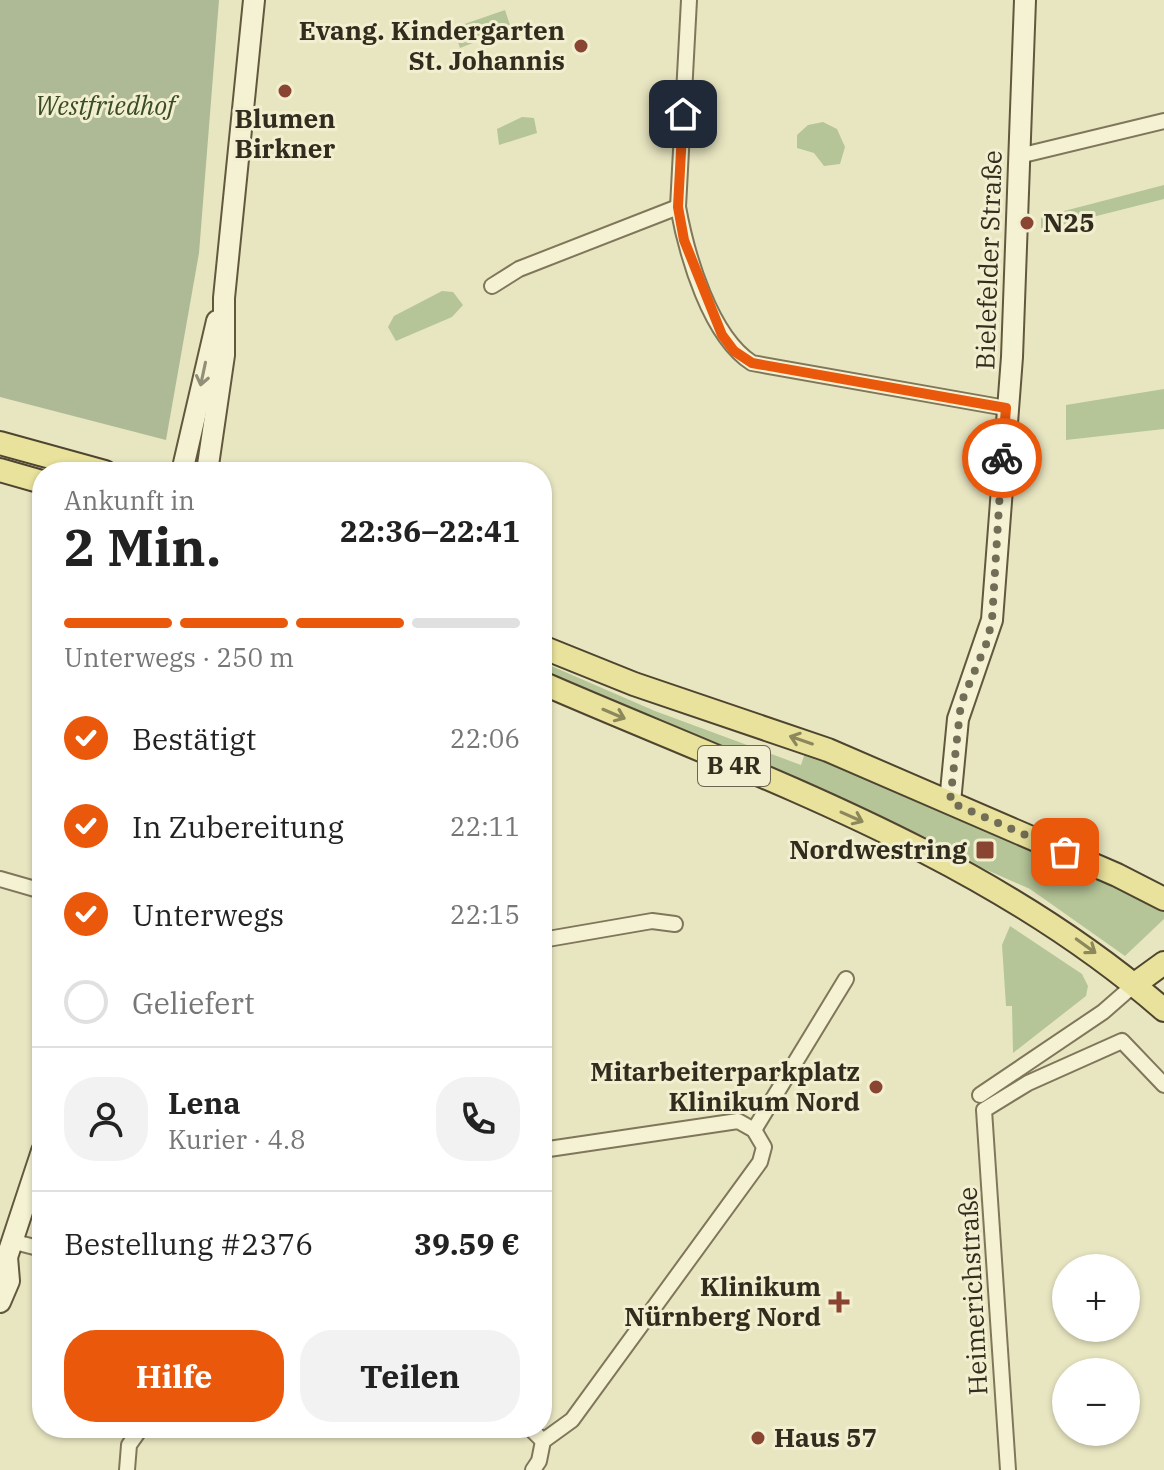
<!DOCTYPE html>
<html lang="de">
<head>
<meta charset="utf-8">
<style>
	:root { --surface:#fff; --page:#f2f2f2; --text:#222; --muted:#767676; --line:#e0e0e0; --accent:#ea580c }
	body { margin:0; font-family:"IBM Plex Serif",serif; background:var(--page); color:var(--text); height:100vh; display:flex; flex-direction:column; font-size:30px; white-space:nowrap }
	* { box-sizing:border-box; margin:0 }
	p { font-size:26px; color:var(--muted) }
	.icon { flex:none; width:44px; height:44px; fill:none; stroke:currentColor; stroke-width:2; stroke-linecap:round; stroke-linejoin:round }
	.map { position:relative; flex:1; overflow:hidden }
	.drawer { position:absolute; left:32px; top:462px; width:520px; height:976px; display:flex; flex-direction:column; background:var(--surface); border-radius:32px; box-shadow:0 2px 6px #0004 }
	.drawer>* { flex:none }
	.tools { position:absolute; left:1052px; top:1254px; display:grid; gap:16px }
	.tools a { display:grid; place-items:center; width:88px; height:88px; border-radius:50%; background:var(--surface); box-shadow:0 2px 6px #0004; font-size:40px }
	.pin { position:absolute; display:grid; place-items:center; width:68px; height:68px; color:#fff; margin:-34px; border-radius:16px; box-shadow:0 4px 12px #0006 }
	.courier { position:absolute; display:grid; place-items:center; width:80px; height:80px; margin:-40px; border:6px solid #ea580c; border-radius:50%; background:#fff; color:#222; box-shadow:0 2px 10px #0007 }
	.overview em { font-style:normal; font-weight:700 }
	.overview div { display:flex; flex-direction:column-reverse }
	.overview { display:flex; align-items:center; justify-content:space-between; height:136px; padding:0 32px }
	h1 { font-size:52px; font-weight:700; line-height:60px }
	.bar { display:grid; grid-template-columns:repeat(4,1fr); gap:12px 8px; align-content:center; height:96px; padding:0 32px }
	.bar i { height:10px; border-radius:6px; background:var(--line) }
	.bar .on { background:var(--accent) }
	.bar p { grid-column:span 4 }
	.line { display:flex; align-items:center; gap:20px; padding:0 32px; border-top:2px solid var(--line) }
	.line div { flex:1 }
	.round { display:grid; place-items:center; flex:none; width:84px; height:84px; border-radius:32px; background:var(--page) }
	ol { padding:0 32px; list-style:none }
	li { display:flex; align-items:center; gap:24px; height:88px }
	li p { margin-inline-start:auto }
	li .icon { padding:8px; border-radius:50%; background:var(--accent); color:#fff; stroke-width:4 }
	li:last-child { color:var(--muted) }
	li i { width:44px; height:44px; border:4px solid var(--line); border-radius:50% }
	.primary-button { display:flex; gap:16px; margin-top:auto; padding:16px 32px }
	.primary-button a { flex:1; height:92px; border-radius:32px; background:var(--accent); color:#fff; font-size:32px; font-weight:700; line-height:92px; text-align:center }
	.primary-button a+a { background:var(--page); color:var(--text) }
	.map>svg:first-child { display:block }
	.green { fill:#b5c597 }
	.cemetery { fill:#adba95 }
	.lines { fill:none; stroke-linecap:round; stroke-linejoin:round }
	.street-casing { stroke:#80775b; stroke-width:18 }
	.secondary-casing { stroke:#62583e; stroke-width:24 }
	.primary-casing { stroke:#4e442f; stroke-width:26 }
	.street { stroke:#f4f2d3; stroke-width:14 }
	.secondary { stroke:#f4f2d3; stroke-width:20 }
	.primary { stroke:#e9e29c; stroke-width:22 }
	.oneway { stroke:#928f78 }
	.oneway2 { stroke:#8d875c }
	.done { stroke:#716d56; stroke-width:8; stroke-dasharray:0 14.4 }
	.route { stroke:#ea580c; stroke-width:10 }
	.poi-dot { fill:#894531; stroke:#f1efd0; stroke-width:3 }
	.labels { text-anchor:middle; stroke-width:6; stroke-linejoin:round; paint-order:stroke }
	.shield { fill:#f1efd0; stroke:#6b6653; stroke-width:2 }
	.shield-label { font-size:24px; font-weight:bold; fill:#312c1d }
	.poi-label { font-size:26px; font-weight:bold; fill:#312c1d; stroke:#f1efd0; text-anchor:end }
	.park-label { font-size:26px; font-style:italic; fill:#394c26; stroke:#f1efd0 }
	.street-label { font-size:26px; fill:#312c1d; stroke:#f1efd0 }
</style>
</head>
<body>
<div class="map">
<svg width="1164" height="1470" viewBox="0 0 1164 1470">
	<rect width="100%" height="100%" fill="#e8e6c1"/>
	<!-- green -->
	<g class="green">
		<polygon points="505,10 511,28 460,48 453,28"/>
		<polygon points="522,117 534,118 537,133 499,145 497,129"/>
		<polygon points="823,122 837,129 845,147 840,164 824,166 814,153 797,148 797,135 808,125"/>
		<polygon points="1164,185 1164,199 1041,230 1041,217"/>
		<polygon points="442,291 453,292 463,305 452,317 396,341 388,327 394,316"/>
		<polygon points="1164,389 1164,429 1066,440 1066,405"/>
		<polygon points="542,662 655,711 801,765 806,750 1164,907 1164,919 1125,956 1030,889 542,674"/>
		<polygon points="1010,926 1082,974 1088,986 1086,996 1013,1053 1012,1006 1006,1006 1002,945"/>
	</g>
	<!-- cemetery -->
	<polygon class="cemetery" points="0,0 219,0 199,253 166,440 0,397"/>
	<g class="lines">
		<!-- street casing -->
		<g class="street-casing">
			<g id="street">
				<path d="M 689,0 L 678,207 C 687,256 710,336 752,363 L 1006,408"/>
				<polyline points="1019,156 1164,121"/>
				<polyline points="492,286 519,269 678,207"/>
				<polyline points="0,879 42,891"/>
				<polyline points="542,940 652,921 675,924"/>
				<polyline points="980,1095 1103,1012 1135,984"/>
				<polyline points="754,1130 846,979"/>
				<polyline points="11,1241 42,1249"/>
				<polyline points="530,1428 543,1441"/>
				<polyline points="127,1470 129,1445 141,1428"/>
				<polyline points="533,1470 539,1461 543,1441 572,1420 760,1162 764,1147 754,1130 738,1121 542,1150"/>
				<polyline points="1008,1470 984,1110 1028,1083 1122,1041 1164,1085"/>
			</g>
		</g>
		<!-- secondary casing -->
		<g class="secondary-casing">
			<g id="secondary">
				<polyline points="182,472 217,321"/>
				<polyline points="207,472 224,355 224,298 254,0"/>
				<polyline points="950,802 958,719 992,620 1012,357 1025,0"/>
				<polyline points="0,1266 7,1257 42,1151"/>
				<polyline points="0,1302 9,1281 7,1257"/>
			</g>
		</g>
		<!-- primary casing -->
		<g class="primary-casing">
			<g id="primary">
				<polyline points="0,443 105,472"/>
				<polyline points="0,470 42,482"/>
				<polyline points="542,647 634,684 828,750 1117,875 1164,899"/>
				<path d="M 542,683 C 758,777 984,853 1164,1010"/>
				<polyline points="1135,984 1164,963"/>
			</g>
		</g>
		<!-- street -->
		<use href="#street" class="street"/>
		<!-- secondary -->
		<use href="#secondary" class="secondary"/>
		<!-- primary -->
		<use href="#primary" class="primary"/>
	</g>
	<!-- one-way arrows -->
	<defs><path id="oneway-shaft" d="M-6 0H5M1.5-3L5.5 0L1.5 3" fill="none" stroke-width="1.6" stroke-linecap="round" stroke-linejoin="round" transform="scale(2)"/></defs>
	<use class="oneway" href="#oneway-shaft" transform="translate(203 374) rotate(102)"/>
	<g class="oneway2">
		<use href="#oneway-shaft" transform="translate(614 714) rotate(23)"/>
		<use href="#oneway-shaft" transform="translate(801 740) rotate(-161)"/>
		<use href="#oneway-shaft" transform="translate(852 817) rotate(24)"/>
		<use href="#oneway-shaft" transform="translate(1086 946) rotate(36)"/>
	</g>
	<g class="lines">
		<!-- done -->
		<polyline class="done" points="1002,458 992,620 987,642 961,703 950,802 1065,852"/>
		<!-- route -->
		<polyline class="route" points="683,114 678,207 684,240 722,335 734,351 752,363 1006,408 1002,458"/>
	</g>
	<!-- markers -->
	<g class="poi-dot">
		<circle cx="581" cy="46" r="8"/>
		<circle cx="285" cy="91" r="8"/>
		<circle cx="1027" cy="223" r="8"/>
		<rect x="975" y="840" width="20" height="20" rx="4"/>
		<circle cx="876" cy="1087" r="8"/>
		<path d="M835 1290h8v8h8v8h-8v8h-8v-8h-8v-8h8z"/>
		<circle cx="758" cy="1438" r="8"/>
	</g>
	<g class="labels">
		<!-- shield labels -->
		<rect class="shield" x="698" y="746" width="72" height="40" rx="6"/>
		<g class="shield-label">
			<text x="734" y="774">B 4R</text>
		</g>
		<!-- poi labels -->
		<g class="poi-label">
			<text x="565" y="40">Evang. Kindergarten<tspan x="565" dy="30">St. Johannis</tspan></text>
			<text x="285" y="128" text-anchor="middle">Blumen<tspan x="285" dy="30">Birkner</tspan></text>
			<text x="1043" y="232" text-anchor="start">N25</text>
			<text x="967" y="859">Nordwestring</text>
			<text x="860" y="1081">Mitarbeiterparkplatz<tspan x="860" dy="30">Klinikum Nord</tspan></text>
			<text x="821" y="1296">Klinikum<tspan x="821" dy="30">Nürnberg Nord</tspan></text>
			<text x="774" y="1447" text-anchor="start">Haus 57</text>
		</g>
		<!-- park labels -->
		<g class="park-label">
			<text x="105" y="115">Westfriedhof</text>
		</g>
		<!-- street labels -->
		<g class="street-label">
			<text transform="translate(989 260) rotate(-88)" y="9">Bielefelder Straße</text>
			<text transform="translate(973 1291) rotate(-93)" y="9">Heimerichstraße</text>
		</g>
	</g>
</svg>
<div class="tools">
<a>+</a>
<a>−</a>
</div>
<div class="pin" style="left:1065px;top:852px;background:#ea580c"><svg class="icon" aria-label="bag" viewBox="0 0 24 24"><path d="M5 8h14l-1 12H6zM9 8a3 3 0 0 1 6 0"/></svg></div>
<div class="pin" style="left:683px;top:114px;background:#1f2937"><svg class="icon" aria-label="home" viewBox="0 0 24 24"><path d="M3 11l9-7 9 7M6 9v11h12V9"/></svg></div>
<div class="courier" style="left:1002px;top:458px"><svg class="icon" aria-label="bike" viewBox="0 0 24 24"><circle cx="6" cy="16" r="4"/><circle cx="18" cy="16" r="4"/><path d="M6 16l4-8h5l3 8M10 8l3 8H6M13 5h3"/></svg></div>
<section class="drawer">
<div class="overview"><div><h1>2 Min.</h1><p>Ankunft in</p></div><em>22:36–22:41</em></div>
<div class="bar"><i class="on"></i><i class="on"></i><i class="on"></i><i></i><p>Unterwegs · 250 m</p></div>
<ol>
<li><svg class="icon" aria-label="check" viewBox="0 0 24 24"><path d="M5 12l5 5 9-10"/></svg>Bestätigt<p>22:06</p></li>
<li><svg class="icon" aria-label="check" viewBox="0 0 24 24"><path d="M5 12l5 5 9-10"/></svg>In Zubereitung<p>22:11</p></li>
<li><svg class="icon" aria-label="check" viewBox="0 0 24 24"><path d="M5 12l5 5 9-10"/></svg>Unterwegs<p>22:15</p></li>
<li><i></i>Geliefert</li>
</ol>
<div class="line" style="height:144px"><a class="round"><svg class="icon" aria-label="person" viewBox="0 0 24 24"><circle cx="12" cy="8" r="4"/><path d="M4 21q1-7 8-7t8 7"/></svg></a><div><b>Lena</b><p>Kurier · 4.8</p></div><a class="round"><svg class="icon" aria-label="phone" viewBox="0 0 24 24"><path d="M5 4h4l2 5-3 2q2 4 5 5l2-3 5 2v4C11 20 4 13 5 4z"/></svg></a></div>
<div class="line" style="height:104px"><div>Bestellung #2376</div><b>39.59 €</b></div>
<div class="primary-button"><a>Hilfe</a><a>Teilen</a></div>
</section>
</div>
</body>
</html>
